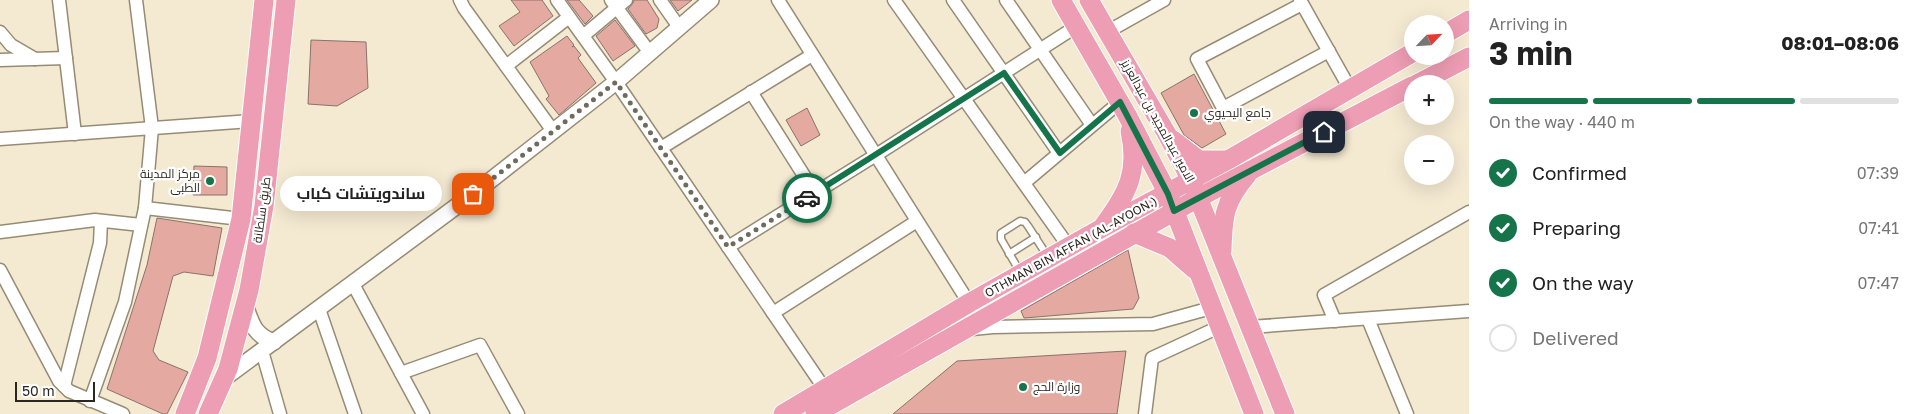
<!DOCTYPE html>
<html lang="en">
<head>
<meta charset="utf-8">
<style>
	:root { --surface:#fff; --page:#f6f6f6; --text:#222; --muted:#767676; --line:#e0e0e0; --accent:#15744a }
	body { margin:0; font-family:"Golos Text",Cairo,sans-serif; background:var(--page); color:var(--text); height:100vh; display:flex; flex-direction:column; font-size:19px; white-space:nowrap }
	* { box-sizing:border-box; margin:0 }
	p { font-size:16px; color:var(--muted) }
	.icon { flex:none; width:28px; height:28px; fill:none; stroke:currentColor; stroke-width:2; stroke-linecap:round; stroke-linejoin:round }
	.map { position:relative; flex:1; overflow:hidden }
	.details { display:flex; flex-direction:column; background:var(--surface); width:450px }
	.details>* { flex:none }
	.needle { width:32px; rotate:65deg }
	.controls { position:absolute; left:1404px; top:15px; display:grid; gap:10px }
	.controls a { display:grid; place-items:center; width:50px; height:50px; border-radius:50%; background:var(--surface); box-shadow:0 5px 20px #0002; font-size:25px }
	.scale { position:absolute; left:15px; bottom:12px; width:80px; box-sizing:border-box; padding-left:5px; border:2px solid #2b271e; border-top:0; font-size:14px; line-height:18px; white-space:nowrap; color:#2b271e; -webkit-text-stroke:4px #fff; paint-order:stroke }
	.pin { position:absolute; display:grid; place-items:center; width:42px; height:42px; color:#fff; margin:-21px; border-radius:10px; box-shadow:0 2px 8px #0006 }
	.courier { position:absolute; display:grid; place-items:center; width:50px; height:50px; margin:-25px; border:4px solid #15744a; border-radius:50%; background:#fff; color:#222; box-shadow:0 1px 6px #0007 }
	.bubble { position:absolute; height:35px; border-radius:18px; background:var(--surface); box-shadow:0 5px 20px #0002; font-size:16px; font-weight:700; line-height:35px; text-align:center }
	.overview em { font-style:normal; font-weight:700 }
	.overview div { display:flex; flex-direction:column-reverse }
	.overview { display:flex; align-items:center; justify-content:space-between; height:85px; padding:0 20px }
	h1 { font-size:32px; font-weight:700; line-height:38px }
	.bar { display:grid; grid-template-columns:repeat(4,1fr); gap:8px 5px; align-content:center; height:60px; padding:0 20px }
	.bar i { height:6px; border-radius:4px; background:var(--line) }
	.bar .active { background:var(--accent) }
	.bar p { grid-column:span 4 }
	ol { padding:0 20px; list-style:none }
	li { display:flex; align-items:center; gap:15px; height:55px }
	li p { margin-inline-start:auto }
	li .icon { padding:5px; border-radius:50%; background:var(--accent); color:#fff; stroke-width:4 }
	li:last-child { color:var(--muted) }
	li i { width:28px; height:28px; border:2px solid var(--line); border-radius:50% }
	main { display:flex; flex:1; min-height:0 }
	.map>svg:first-child { display:block }
	.building { fill:#e4aaa2; stroke:#8b716d }
	.lines { fill:none; stroke-linecap:round; stroke-linejoin:round }
	.service-casing { stroke:#968c76; stroke-width:9 }
	.minor-casing { stroke:#968c76; stroke-width:15 }
	.tertiary-casing { stroke:#968c76; stroke-width:18 }
	.primary-casing { stroke:#fff; stroke-width:21 }
	.service { stroke:#fff; stroke-width:6 }
	.minor { stroke:#fff; stroke-width:12 }
	.tertiary { stroke:#fff; stroke-width:15 }
	.primary { stroke:#ed9db4; stroke-width:19 }
	.done { stroke:#716b5d; stroke-width:5; stroke-dasharray:0 9 }
	.route { stroke:#15744a; stroke-width:6 }
	.poi-dot { fill:#15744a; stroke:#fff; stroke-width:2 }
	.labels { text-anchor:middle; stroke-width:4.5; stroke-linejoin:round; paint-order:stroke }
	.poi-label { font-size:12px; fill:#2b271e; stroke:#fff; text-anchor:start }
	.street-label { font-size:12px; fill:#2b271e; stroke:#fff }
</style>
</head>
<body>
<main>
<div class="map">
<svg width="1469" height="414" viewBox="0 0 1469 414">
	<rect width="100%" height="100%" fill="#f4e9d1"/>
	<!-- building -->
	<g class="building">
		<polygon points="511,0 542,0 553,16 514,46 499,26 520,12"/>
		<polygon points="567,0 579,0 593,16 585,24"/>
		<polygon points="634,0 647,0 659,19 657,28 646,34 628,9 633,3"/>
		<polygon points="670,0 692,0 678,11"/>
		<polygon points="615,20 635,46 613,61 596,36"/>
		<polygon points="567,36 574,45 572,47 574,46 581,55 578,58 596,83 559,115 546,99 549,96 530,62"/>
		<polygon points="311,40 366,42 368,88 337,106 308,104"/>
		<polygon points="1194,74 1226,134 1202,148 1184,135 1161,93"/>
		<polygon points="807,108 820,135 801,146 786,120"/>
		<polygon points="194,166 227,167 227,195 193,195"/>
		<polygon points="157,218 222,228 213,276 184,272 173,276 153,351 159,360 188,372 167,414 163,414 107,389 147,265"/>
		<polygon points="1128,250 1139,298 1133,309 1024,318 1021,311"/>
		<polygon points="1126,351 1117,414 893,414 957,361"/>
	</g>
	<g class="lines">
		<!-- service casing -->
		<g class="service-casing">
			<g id="service">
				<polyline points="1009,254 1036,237"/>
				<polyline points="1020,272 1001,239 1001,233 1020,221 1025,222 1028,226 1048,257"/>
			</g>
		</g>
		<!-- minor casing -->
		<g class="minor-casing">
			<g id="minor">
				<polyline points="59,0 75,134"/>
				<polyline points="460,0 464,8 553,131"/>
				<polyline points="557,0 616,82 824,388"/>
				<polyline points="611,0 650,53"/>
				<polyline points="660,0 679,27"/>
				<polyline points="778,0 969,303"/>
				<polyline points="894,0 1069,247"/>
				<polyline points="953,0 1059,153"/>
				<polyline points="1006,0 1092,125"/>
				<polyline points="1300,0 1350,89"/>
				<polyline points="1302,4 1197,59 1223,108 1329,51"/>
				<polyline points="0,32 11,45 35,59"/>
				<polyline points="1107,32 1164,0"/>
				<polyline points="583,36 626,0"/>
				<polyline points="0,60 66,58"/>
				<polyline points="506,66 569,17"/>
				<polyline points="751,92 815,193"/>
				<polyline points="0,139 251,121"/>
				<polyline points="661,148 812,55"/>
				<polyline points="1024,183 1120,102"/>
				<polyline points="145,208 241,219"/>
				<polyline points="0,232 95,220 141,225"/>
				<polyline points="728,247 876,155 1077,26"/>
				<polyline points="0,270 59,381 69,391 123,414"/>
				<polyline points="353,284 423,414"/>
				<polyline points="319,309 355,414"/>
				<polyline points="773,313 917,221"/>
				<polyline points="1368,319 1407,414"/>
				<polyline points="1335,321 1324,295 1469,212"/>
				<polyline points="1250,327 1469,311"/>
				<polyline points="972,329 993,327 1153,324 1211,308"/>
				<polyline points="262,351 280,414"/>
				<polyline points="401,373 480,345 518,414"/>
				<polyline points="64,386 100,243 101,221"/>
				<polyline points="90,401 125,302 145,208 152,128 136,0"/>
				<polyline points="1145,414 1152,358 1219,327"/>
			</g>
		</g>
		<!-- tertiary casing -->
		<g class="tertiary-casing">
			<g id="tertiary">
				<path d="M 245,305 C 252,324 254,335 274,342"/>
				<polyline points="222,380 473,194 616,82 711,0"/>
			</g>
		</g>
		<!-- primary casing -->
		<g class="primary-casing">
			<g id="primary">
				<polyline points="1061,0 1127,115 1168,194 1254,414"/>
				<polyline points="1089,0 1168,136 1191,180 1285,414"/>
				<polyline points="1445,34 1469,20"/>
				<polyline points="1417,84 1469,57"/>
				<polyline points="1173,140 1199,160 1226,160"/>
				<path d="M 1104,225 C 1128,193 1139,171 1130,131"/>
				<polyline points="1134,233 1170,248 1194,269"/>
				<path d="M 1222,250 C 1223,216 1224,202 1247,175"/>
				<polyline points="185,414 207,358 241,219 264,0"/>
				<polyline points="208,414 228,369 249,290 264,206 286,0"/>
				<polyline points="783,414 969,303 1102,228 1228,160 1412,53"/>
				<polyline points="815,414 1198,198 1412,86"/>
			</g>
		</g>
		<!-- service -->
		<use href="#service" class="service"/>
		<!-- minor -->
		<use href="#minor" class="minor"/>
		<!-- tertiary -->
		<use href="#tertiary" class="tertiary"/>
		<!-- primary -->
		<use href="#primary" class="primary"/>
	</g>
	<g class="lines">
		<!-- done -->
		<polyline class="done" points="473,194 616,82 728,247 807,198"/>
		<!-- route -->
		<polyline class="route" points="807,198 1004,73 1060,153 1120,102 1168,194 1174,211 1324,132"/>
	</g>
	<!-- markers -->
	<g class="poi-dot">
		<circle cx="1194" cy="113" r="5"/>
		<circle cx="210" cy="181" r="5"/>
		<circle cx="1023" cy="387" r="5"/>
	</g>
	<g class="labels">
		<!-- poi labels -->
		<g class="poi-label">
			<text x="1204" y="117">جامع اليحيوي</text>
			<text x="200" y="178" text-anchor="end">مرکز المدینة<tspan x="200" dy="14">الطبی</tspan></text>
			<text x="1033" y="391">وزارة الحج</text>
		</g>
		<!-- street labels -->
		<g class="street-label">
			<text transform="translate(1158 121) rotate(61)" y="4">الامير عبدالمجيد بن عبدالعزيز</text>
			<text transform="translate(262 210) rotate(-82)" y="4">طريق سلطانة</text>
			<text transform="translate(1071 247) rotate(-29)" y="4">OTHMAN BIN AFFAN (AL-AYOON.)</text>
		</g>
	</g>
</svg>
<div class="controls">
<a><svg class="needle" viewBox="-14 -14 28 28"><path d="M0-13l5 13h-10z" fill="#e53935"/><path d="M0 13l5-13h-10z" fill="#767676"/></svg></a>
<a>+</a>
<a>−</a>
</div>
<div class="scale">50 m</div>
<div class="pin" style="left:473px;top:194px;background:#ea580c"><svg class="icon" aria-label="bag" viewBox="0 0 24 24"><path d="M5 8h14l-1 12H6zM9 8a3 3 0 0 1 6 0"/></svg></div>
<div class="pin" style="left:1324px;top:132px;background:#1f2937"><svg class="icon" aria-label="home" viewBox="0 0 24 24"><path d="M3 11l9-7 9 7M6 9v11h12V9"/></svg></div>
<div class="courier" style="left:807px;top:198px"><svg class="icon" aria-label="car" viewBox="0 0 24 24"><path d="M5 17H2v-5l4-1 3-4h7l3 4 3 1v5h-3M9 17h6M6 11h13"/><circle cx="7" cy="17" r="2"/><circle cx="17" cy="17" r="2"/></svg></div>
<div class="bubble" style="left:280px;top:176px;width:162px">ساندويتشات كباب</div>
</div>
<section class="details">
<div class="overview"><div><h1>3 min</h1><p>Arriving in</p></div><em>08:01–08:06</em></div>
<div class="bar"><i class="active"></i><i class="active"></i><i class="active"></i><i></i><p>On the way · 440 m</p></div>
<ol>
<li><svg class="icon" aria-label="check" viewBox="0 0 24 24"><path d="M5 12l5 5 9-10"/></svg>Confirmed<p>07:39</p></li>
<li><svg class="icon" aria-label="check" viewBox="0 0 24 24"><path d="M5 12l5 5 9-10"/></svg>Preparing<p>07:41</p></li>
<li><svg class="icon" aria-label="check" viewBox="0 0 24 24"><path d="M5 12l5 5 9-10"/></svg>On the way<p>07:47</p></li>
<li><i></i>Delivered</li>
</ol>
</section>
</main>
</body>
</html>
